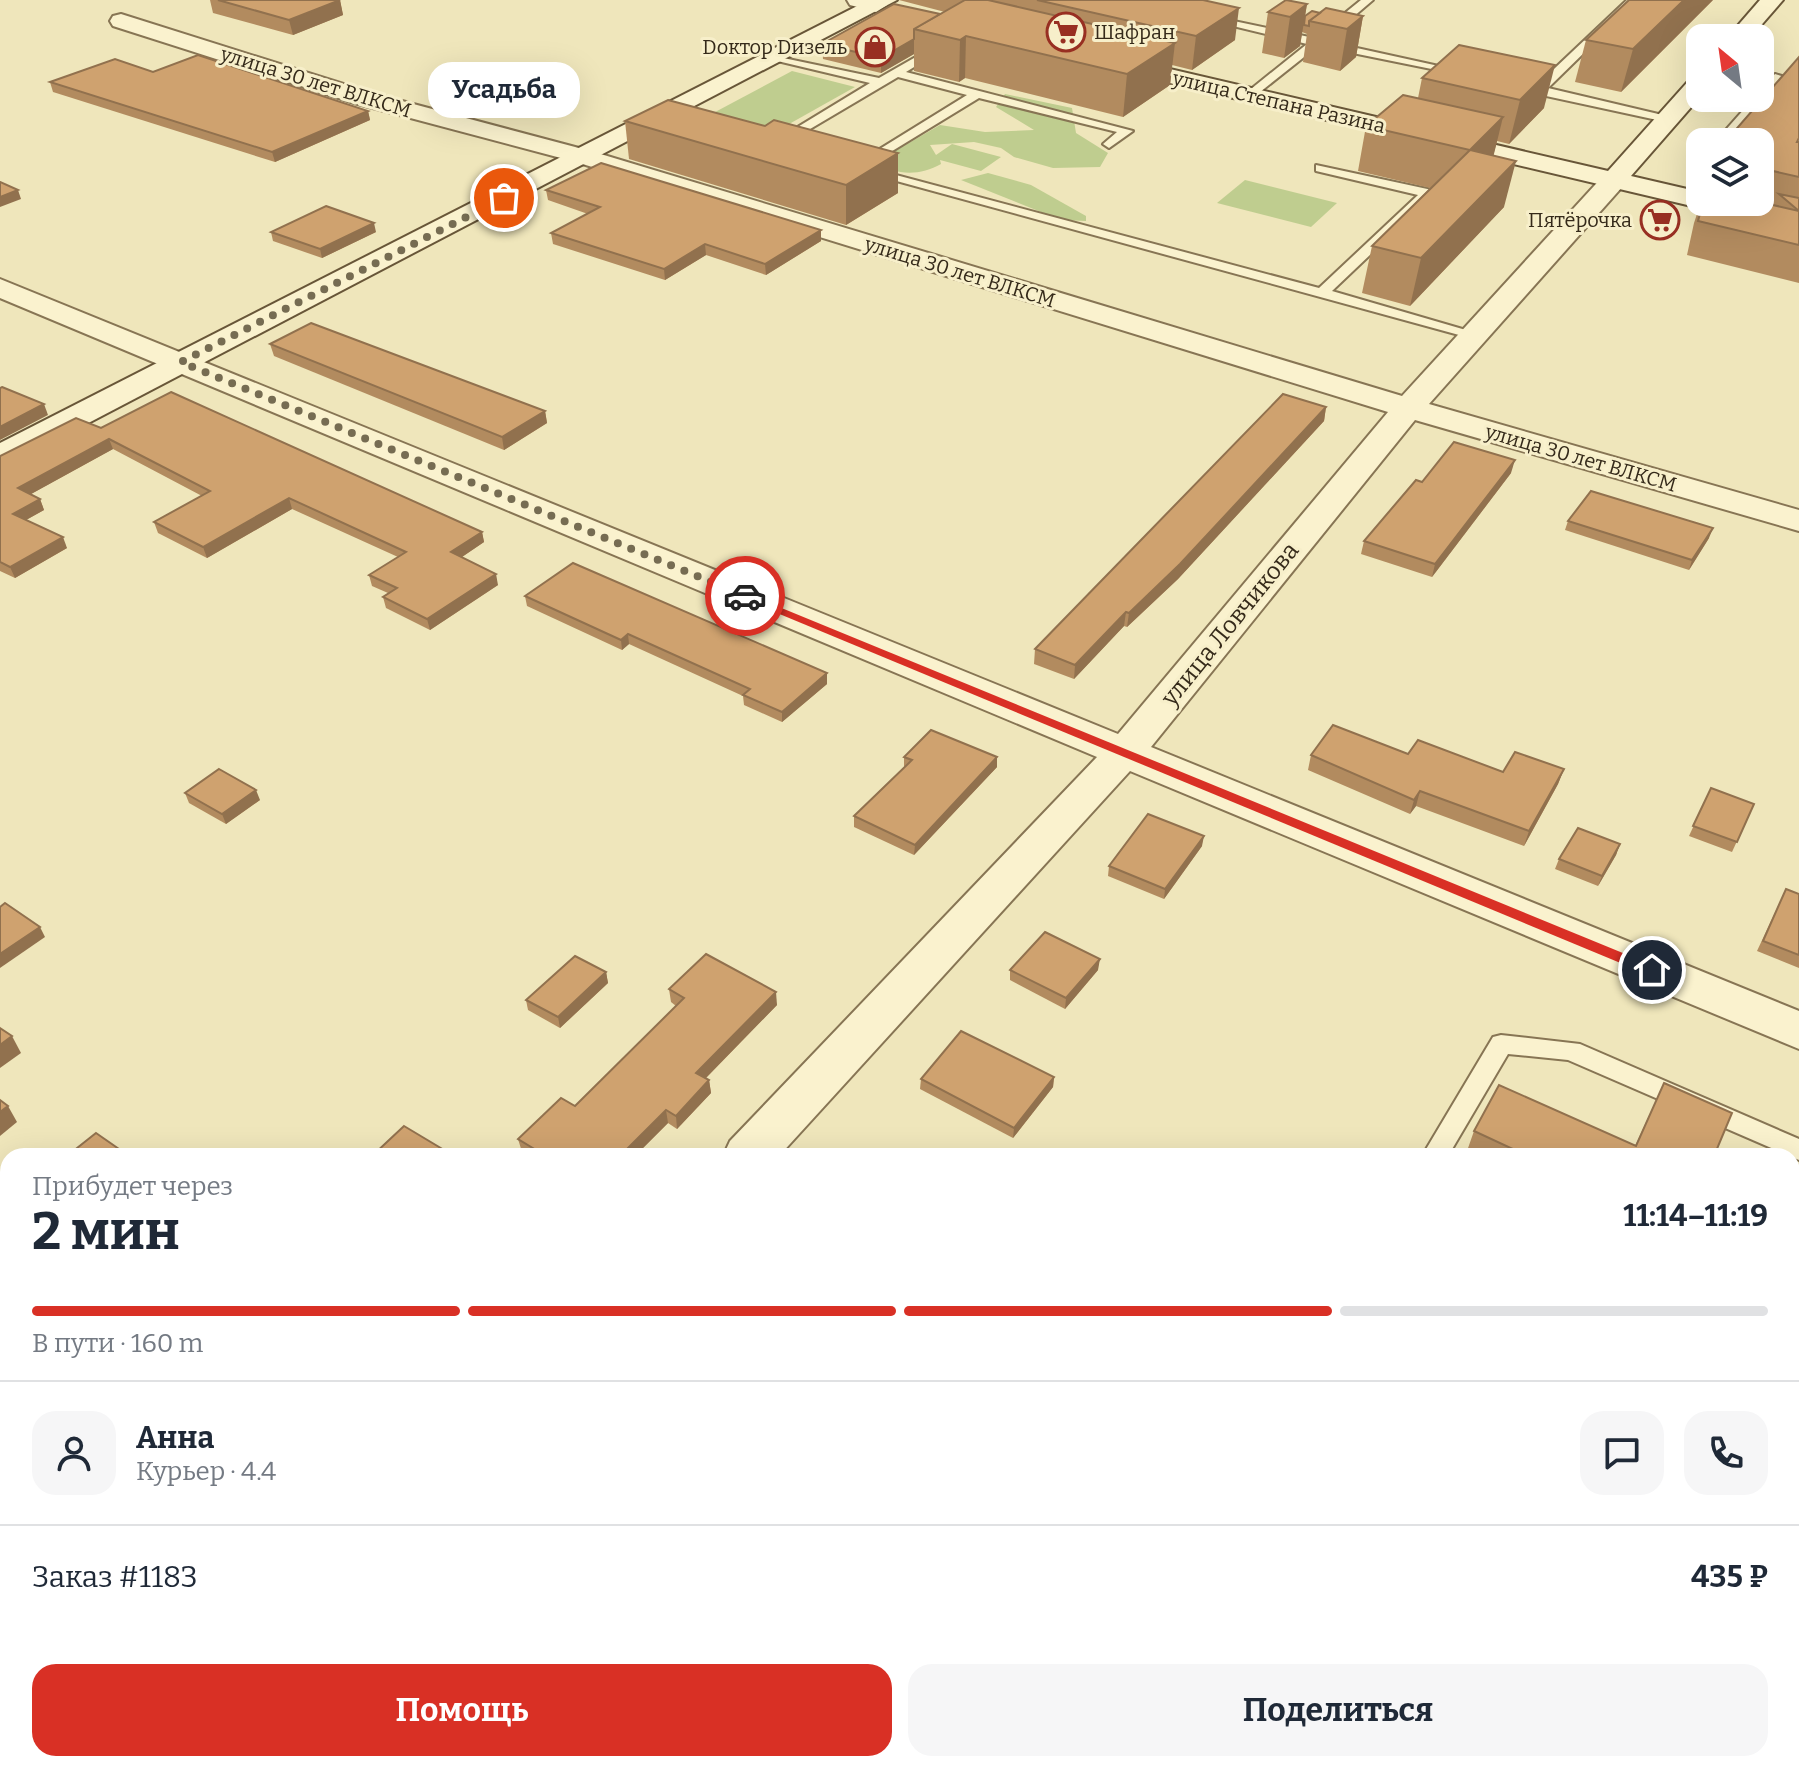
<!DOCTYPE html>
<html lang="ru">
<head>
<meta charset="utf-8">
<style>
	:root { --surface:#fff; --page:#f6f6f7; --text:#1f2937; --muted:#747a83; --line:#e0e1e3; --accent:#d93025 }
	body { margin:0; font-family:Bitter,serif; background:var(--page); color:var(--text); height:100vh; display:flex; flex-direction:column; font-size:30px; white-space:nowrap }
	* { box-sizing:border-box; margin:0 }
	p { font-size:26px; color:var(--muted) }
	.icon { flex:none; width:44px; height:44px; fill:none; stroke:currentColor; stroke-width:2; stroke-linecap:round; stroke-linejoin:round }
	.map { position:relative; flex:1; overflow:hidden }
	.side { position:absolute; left:0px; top:1148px; width:1800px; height:624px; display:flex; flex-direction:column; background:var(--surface); border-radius:24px 24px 0 0; box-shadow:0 8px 32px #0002 }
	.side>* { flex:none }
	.needle { width:52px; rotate:331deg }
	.buttons { position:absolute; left:1686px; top:24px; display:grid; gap:16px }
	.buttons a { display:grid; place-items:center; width:88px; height:88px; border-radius:16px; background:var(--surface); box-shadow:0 8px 32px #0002; font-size:40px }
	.pin { position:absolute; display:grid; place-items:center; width:68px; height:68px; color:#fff; margin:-34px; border:4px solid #fff; border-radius:50%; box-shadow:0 2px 8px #0007 }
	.courier { position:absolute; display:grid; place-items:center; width:80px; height:80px; margin:-40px; border:6px solid #d93025; border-radius:50%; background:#fff; color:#222; box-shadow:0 2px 10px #0007 }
	.bubble { position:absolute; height:56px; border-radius:24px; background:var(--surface); box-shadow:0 8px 32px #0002; font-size:26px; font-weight:700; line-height:56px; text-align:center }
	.head em { font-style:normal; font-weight:700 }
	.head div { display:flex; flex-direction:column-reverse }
	.head { display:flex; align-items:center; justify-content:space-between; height:136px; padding:0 32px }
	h1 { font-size:52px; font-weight:700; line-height:60px }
	.bar { display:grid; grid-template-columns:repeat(4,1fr); gap:12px 8px; align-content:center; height:96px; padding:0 32px }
	.bar i { height:10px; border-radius:6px; background:var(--line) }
	.bar .selected { background:var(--accent) }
	.bar p { grid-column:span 4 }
	.line { display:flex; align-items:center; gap:20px; padding:0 32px; border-top:2px solid var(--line) }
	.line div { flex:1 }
	.round { display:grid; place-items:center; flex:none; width:84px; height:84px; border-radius:24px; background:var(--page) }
	.primary-button { display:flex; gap:16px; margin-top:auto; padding:16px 32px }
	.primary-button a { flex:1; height:92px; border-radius:24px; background:var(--accent); color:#fff; font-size:32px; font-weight:700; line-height:92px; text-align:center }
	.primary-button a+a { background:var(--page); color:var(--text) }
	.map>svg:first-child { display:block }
	.green { fill:#bfcd8f }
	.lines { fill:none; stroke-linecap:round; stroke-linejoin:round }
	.lane-casing { stroke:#877554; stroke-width:4 }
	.street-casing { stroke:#877554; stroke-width:4 }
	.secondary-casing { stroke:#685638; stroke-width:4 }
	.lane { fill:#faf2ce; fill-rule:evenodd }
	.street { fill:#faf2ce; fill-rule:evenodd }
	.secondary { fill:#faf2ce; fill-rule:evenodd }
	.wall { fill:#b28b5f }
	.shaded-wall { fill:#91714e }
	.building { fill:#cfa26f; stroke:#91714e; stroke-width:2 }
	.route { fill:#d93025 }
	.done { stroke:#766c52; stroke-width:8; stroke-dasharray:0 14.4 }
	.labels { text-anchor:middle; stroke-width:6; stroke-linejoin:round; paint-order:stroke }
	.far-poi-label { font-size:20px; fill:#352a1a; stroke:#f7efca; text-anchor:end }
	.far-street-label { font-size:20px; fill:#352a1a; stroke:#f7efca }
	.street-label { font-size:24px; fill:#352a1a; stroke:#f7efca }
</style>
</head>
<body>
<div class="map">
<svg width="1799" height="1772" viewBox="0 0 1799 1772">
	<rect width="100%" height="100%" fill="#efe6bb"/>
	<!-- green -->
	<g class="green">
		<polygon points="792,71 855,87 752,145 687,127"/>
		<path d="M 1005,94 L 1072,108 L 1076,133 L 1108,153 L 1100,167 L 1053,168 L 1014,157 L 1001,148 L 974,142 L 930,145 L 936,155 L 952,144 L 1001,157 L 981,171 L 940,160 L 941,164 C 920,176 896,176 876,162 L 940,125 L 985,132 L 1034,130 L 996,107 Z"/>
		<polygon points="988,173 1031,185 1086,216 1086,221 1061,220 961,180"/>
		<polygon points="1245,180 1337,203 1311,227 1217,203"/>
	</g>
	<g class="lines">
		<!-- lane casing -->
		<g class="lane-casing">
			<g id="lane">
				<polygon points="1361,0 1373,0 1325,41 1466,72 1466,76 1318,46 1250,100 1246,99 1246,93 1307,44 1204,19 1210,16 1314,38"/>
				<polygon points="1627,0 1638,0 1548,88 1671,117 1671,123 1523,91 1523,85 1536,86"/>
				<polygon points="935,46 945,48 906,72 1133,131 1109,148 1103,144 1117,132 979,98 866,167 1319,288 1418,195 1316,171 1316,165 1432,190 1432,196 1332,291 1483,335 1470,338 849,168 967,95 898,77 783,145 773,142 870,83 769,59 769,55 879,78"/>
				<polygon points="1775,74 1785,77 1728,142 1715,142 1754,98 1760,98 1760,91"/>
				<polygon points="1501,1035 1580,1044 1799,1139 1799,1160 1568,1060 1508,1054 1448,1156 1422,1156 1493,1037"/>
				<polygon points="1792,1451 1799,1454 1799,1482 1792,1479"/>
			</g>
		</g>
		<!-- street casing -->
		<g class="street-casing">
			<g id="street">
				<polygon points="847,0 882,0 887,5 876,12 850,5"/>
				<polygon points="121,14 372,93 594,152 1402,396 1605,174 1623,174 1627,180 1623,186 1429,404 1799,510 1799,531 1415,420 1151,747 1799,1011 1799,1049 1130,771 779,1156 723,1156 730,1141 1097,757 0,298 0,279 1118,734 1388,412 576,162 354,103 113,26 110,21 113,16"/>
				<polygon points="154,1764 224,1764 221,1772 151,1772"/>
			</g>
		</g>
		<!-- secondary casing -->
		<g class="secondary-casing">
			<g id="secondary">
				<polygon points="869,0 897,0 12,463 0,466 0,443"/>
				<polygon points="1760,0 1783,0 1750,38 1727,38"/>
				<polygon points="1114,56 1608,171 1692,77 1700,75 1700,97 1631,176 1700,192 1700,202 1712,202 1700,208 1106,68 1102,63 1106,58"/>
				<polygon points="0,1310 8,1313 8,1367 0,1364"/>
				<polygon points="516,1764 589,1764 592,1772 519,1772"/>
			</g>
		</g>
		<!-- lane -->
		<use href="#lane" class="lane"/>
		<!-- street -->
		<use href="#street" class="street"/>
		<!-- secondary -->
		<use href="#secondary" class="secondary"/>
	</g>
	<!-- wall -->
	<g class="wall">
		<polygon points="210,0 340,0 343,15 293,35 213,13"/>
		<polygon points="899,0 1203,0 1235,40 1192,70 1172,65 1170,85 1123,117 965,78 959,82 914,71 914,54 881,73 823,59 822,44 940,14 945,12"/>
		<polygon points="1713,0 1621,92 1575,82 1586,40"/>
		<polygon points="1307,4 1305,16 1320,13 1363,16 1356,57 1340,71 1303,62 1307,34 1302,32 1300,46 1284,58 1262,53 1268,12"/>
		<polygon points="1459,45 1544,108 1509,144 1497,141 1493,156 1504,207 1410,306 1362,293 1372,246 1430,188 1358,171 1366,126 1418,98 1422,78"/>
		<polygon points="153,72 368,111 370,120 275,162 53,92 50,82"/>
		<polygon points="625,121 765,126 898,193 846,225 629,159"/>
		<polygon points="1760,142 1799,142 1799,283 1687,255 1694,223 1701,202 1760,202"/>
		<polygon points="546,190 821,241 766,275 706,255 665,280 553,244 551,233 588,214 548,200"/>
		<polygon points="271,232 376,232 322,258 273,241"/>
		<polygon points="270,344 545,411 547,423 504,450 274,356"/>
		<polygon points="1326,407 1324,421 1178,579 1127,627 1124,626 1074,679 1034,664 1035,649"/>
		<polygon points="101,428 482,532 484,542 462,557 498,585 430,630 386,608 383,597 388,593 372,586 369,575 398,557 292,509 207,558 158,533 154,522 202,496 113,449 31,494 40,499 44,510 26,520 67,548 15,578 0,571 0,456"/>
		<polygon points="1511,473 1432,577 1361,554 1364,541 1422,482"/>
		<polygon points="1568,521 1709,538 1689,570 1565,530"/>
		<polygon points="525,596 827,673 827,684 782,722 744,705 743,696 629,644 622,650 527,606"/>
		<polygon points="1408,754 1503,772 1564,769 1558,784 1524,846 1416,806 1410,814 1308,770 1311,755"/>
		<polygon points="904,757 997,757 997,767 914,855 854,827 854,816 904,767"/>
		<polygon points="1711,788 1754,804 1732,852 1689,836"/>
		<polygon points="185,793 260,800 226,824 189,803"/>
		<polygon points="1620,844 1616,855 1598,886 1555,869 1559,859"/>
		<polygon points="1202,846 1164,899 1108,876 1109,866"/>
		<polygon points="1786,889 1799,894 1799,968 1757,951"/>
		<polygon points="1010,970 1098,970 1065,1009 1010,980"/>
		<polygon points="606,972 608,983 560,1028 528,1010 526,1000"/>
		<polygon points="669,989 777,1005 706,1078 709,1080 711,1093 677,1129 668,1123 635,1156 528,1156 522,1152 518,1139 575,1106 676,1006 671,1002"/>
		<polygon points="1054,1077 1053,1087 1013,1138 920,1089 921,1079"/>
		<polygon points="1664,1083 1714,1156 1477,1156 1467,1151 1474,1131 1635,1146"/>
		<polygon points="1792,1250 1799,1253 1799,1377 1792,1374"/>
	</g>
	<!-- shaded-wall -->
	<g class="shaded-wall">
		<polygon points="340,0 343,15 293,35 289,20"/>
		<polygon points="1684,0 1713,0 1621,92 1633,49"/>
		<polygon points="1307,4 1300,46 1284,58 1290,17"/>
		<polygon points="1239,8 1235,40 1192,70 1196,36"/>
		<polygon points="1363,16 1356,57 1340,71 1347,29"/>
		<polygon points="966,36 965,78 959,82 960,40"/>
		<polygon points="914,39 914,54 881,73 881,58"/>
		<polygon points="1175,43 1170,85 1123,117 1127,74"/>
		<polygon points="1555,65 1544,108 1509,144 1520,100"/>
		<polygon points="368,111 370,120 275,162 272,152"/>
		<polygon points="1503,117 1492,162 1470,150"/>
		<polygon points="898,153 898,193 846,225 846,185"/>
		<polygon points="1516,161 1504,207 1410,306 1421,258"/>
		<polygon points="18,190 21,199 0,207 0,197"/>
		<polygon points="374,223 376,232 322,258 320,249"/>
		<polygon points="821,230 821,241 766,275 765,264"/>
		<polygon points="705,244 706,255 665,280 664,269"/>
		<polygon points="44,404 48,415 0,440 0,427"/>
		<polygon points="1326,407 1324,421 1178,579 1127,627 1129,613"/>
		<polygon points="545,411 547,423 504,450 502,437"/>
		<polygon points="109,439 113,449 22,499 18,488"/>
		<polygon points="1515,460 1511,473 1432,577 1435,564"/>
		<polygon points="289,498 292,509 207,558 203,547"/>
		<polygon points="40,499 44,510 17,525 13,514"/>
		<polygon points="1713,528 1709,538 1689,570 1692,560"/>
		<polygon points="482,532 484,542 453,563 451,552"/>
		<polygon points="63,537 67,548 15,578 10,567"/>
		<polygon points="496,574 498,585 430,630 427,619"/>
		<polygon points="1126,612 1124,626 1074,679 1075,665"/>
		<polygon points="628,634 629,644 622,650 621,640"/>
		<polygon points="827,673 827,684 782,722 782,712"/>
		<polygon points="997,757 997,767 914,855 915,845"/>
		<polygon points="1564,769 1558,784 1524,846 1529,831"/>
		<polygon points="256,790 260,800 226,824 222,814"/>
		<polygon points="1420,791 1416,806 1410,814 1414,800"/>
		<polygon points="1204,836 1202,846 1164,899 1165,889"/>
		<polygon points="1620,844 1616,855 1598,886 1602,876"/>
		<polygon points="40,927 45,937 0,968 0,954"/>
		<polygon points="1100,959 1098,970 1065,1009 1066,998"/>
		<polygon points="606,972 608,983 560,1028 558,1017"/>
		<polygon points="776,992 777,1005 698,1086 696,1073"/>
		<polygon points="12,1036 21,1053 0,1068 0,1045"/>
		<polygon points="1054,1077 1053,1087 1013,1138 1014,1128"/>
		<polygon points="709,1080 711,1093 677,1129 676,1116"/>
		<polygon points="8,1106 17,1122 0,1136 0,1112"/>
		<polygon points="666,1110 668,1123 635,1156 620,1156"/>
		<polygon points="972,1764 976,1764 971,1772 967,1772"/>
	</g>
	<!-- building -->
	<g class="building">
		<polygon points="218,0 340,0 289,20"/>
		<polygon points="965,0 988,0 1175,43 1127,74 966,36 960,40 914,29"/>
		<polygon points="1037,0 1203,0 1239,8 1196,36"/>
		<polygon points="1286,0 1307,4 1290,17 1268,12"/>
		<polygon points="1629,0 1684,0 1633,49 1586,40"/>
		<polygon points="894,4 940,14 914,29 914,39 881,58 822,44"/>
		<polygon points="1326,8 1363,16 1347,29 1309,21"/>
		<polygon points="1312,11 1320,13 1309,21 1309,26 1304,25 1305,16"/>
		<polygon points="1459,45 1555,65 1520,100 1422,78"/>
		<polygon points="198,55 368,111 272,152 50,82 115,59 153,72"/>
		<polygon points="1799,57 1799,138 1797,142 1799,142 1799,177 1760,168 1760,142 1725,142"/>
		<polygon points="1403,95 1503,117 1470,150 1516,161 1421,258 1372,246 1470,150 1366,126"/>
		<polygon points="668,100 765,126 774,120 898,153 846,185 625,121"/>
		<polygon points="601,163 821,230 765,264 705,244 664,269 551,233 600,207 546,190"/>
		<polygon points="0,182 18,190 0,197"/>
		<polygon points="1779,194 1799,198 1799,245 1698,221 1703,202 1760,202 1799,211"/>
		<polygon points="326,206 374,223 320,249 271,232"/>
		<polygon points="311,323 545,411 502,437 270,344"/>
		<polygon points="2,387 44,404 0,427 0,388"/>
		<polygon points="171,392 482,532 451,552 496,574 427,619 383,597 397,588 369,575 406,552 289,498 203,547 154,522 210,491 109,439 18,488 40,499 13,514 63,537 10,567 0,562 0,456 76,418 101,428"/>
		<polygon points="1283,394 1326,407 1180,564 1129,613 1126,612 1075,665 1035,649"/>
		<polygon points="1454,442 1515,460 1435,564 1364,541 1416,480 1422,482"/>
		<polygon points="1591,491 1713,528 1692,560 1568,521"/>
		<polygon points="573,563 827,673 782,712 743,695 750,689 628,634 621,640 525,596"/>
		<polygon points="1333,725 1408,754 1418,740 1503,772 1515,752 1564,769 1529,831 1420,791 1414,800 1311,755"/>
		<polygon points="931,730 997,757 915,845 854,816 912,760 904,757"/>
		<polygon points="219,769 256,790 222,814 185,793"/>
		<polygon points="1711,788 1754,804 1737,842 1693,826"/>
		<polygon points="1148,814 1204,836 1165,889 1109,866"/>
		<polygon points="1578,828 1620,844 1602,876 1559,859"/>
		<polygon points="1786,889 1799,894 1799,955 1763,941"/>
		<polygon points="5,903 40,927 0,954 0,907"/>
		<polygon points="1045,932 1100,959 1066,998 1010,970"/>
		<polygon points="706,954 776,992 696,1073 709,1080 676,1116 666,1110 620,1156 546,1156 518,1139 561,1098 575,1106 684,998 669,989"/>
		<polygon points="575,956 606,972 558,1017 526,1000"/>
		<polygon points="0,1028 12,1036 0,1045"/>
		<polygon points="961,1031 1054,1077 1014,1128 921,1079"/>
		<polygon points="1664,1083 1732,1113 1714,1156 1528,1156 1474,1131 1499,1085 1636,1146"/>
		<polygon points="0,1100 8,1106 0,1112"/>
		<polygon points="404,1126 454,1156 372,1156"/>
		<polygon points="96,1133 129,1156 67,1156"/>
		<polygon points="1792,1250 1799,1253 1799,1352 1792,1349"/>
		<polygon points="8,1666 8,1732 0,1725 0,1674"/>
		<polygon points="870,1764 972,1764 967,1772 865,1772"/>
	</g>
	<!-- route -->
	<polygon class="route" points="745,593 1657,967 1659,970 1657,974 1647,974 741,598"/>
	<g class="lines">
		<!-- done -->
		<polyline class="done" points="504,198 181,362 745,596"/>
	</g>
	<!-- icons -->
	<defs>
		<g id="supermarket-ring" transform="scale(2)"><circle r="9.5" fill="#f7efca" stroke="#982f22" stroke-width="1.5"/><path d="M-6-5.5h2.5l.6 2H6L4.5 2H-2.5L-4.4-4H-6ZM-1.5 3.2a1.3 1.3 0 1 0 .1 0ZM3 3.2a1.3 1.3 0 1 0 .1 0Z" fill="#982f22"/></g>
		<g id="shop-ring" transform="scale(2)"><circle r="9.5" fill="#f7efca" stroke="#982f22" stroke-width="1.5"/><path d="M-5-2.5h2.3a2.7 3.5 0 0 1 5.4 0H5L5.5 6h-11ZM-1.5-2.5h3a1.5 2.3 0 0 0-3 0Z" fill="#982f22"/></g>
	</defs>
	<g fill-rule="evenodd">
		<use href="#supermarket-ring" x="1066" y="32"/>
		<use href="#shop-ring" x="875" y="47"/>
		<use href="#supermarket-ring" x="1660" y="220"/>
	</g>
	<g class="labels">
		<!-- far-poi labels -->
		<g class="far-poi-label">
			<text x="1094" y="39" text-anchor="start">Шафран</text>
			<text x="847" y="54">Dоктор Dизель</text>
			<text x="1632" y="227">Пятёрочка</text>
		</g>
		<!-- far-street labels -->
		<g class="far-street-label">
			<text transform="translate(316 82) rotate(17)" y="7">улица 30 лет ВЛКСМ</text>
			<text transform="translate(1279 102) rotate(13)" y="7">улица Степана Разина</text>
			<text transform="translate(960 272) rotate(17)" y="7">улица 30 лет ВЛКСМ</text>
			<text transform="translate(1581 458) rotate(16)" y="7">улица 30 лет ВЛКСМ</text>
		</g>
		<!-- street labels -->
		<g class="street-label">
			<text transform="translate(1230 624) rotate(-51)" y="8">улица Ловчикова</text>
		</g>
	</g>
</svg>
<div class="buttons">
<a><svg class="needle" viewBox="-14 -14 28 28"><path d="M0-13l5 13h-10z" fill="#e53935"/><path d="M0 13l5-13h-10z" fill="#747a83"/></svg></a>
<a><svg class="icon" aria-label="layers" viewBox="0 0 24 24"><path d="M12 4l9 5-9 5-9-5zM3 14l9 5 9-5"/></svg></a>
</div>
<div class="pin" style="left:504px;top:198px;background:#ea580c"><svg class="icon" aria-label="bag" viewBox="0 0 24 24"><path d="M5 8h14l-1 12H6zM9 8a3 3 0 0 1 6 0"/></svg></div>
<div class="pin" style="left:1652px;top:970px;background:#1f2937"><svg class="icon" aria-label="home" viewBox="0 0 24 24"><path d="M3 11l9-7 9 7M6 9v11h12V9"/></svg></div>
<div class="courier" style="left:745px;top:596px"><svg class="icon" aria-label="car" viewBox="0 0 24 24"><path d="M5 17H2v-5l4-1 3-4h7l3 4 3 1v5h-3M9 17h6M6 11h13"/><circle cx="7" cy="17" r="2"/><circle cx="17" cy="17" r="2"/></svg></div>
<div class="bubble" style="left:428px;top:62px;width:152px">Усадьба</div>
<section class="side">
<div class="head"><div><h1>2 мин</h1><p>Прибудет через</p></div><em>11:14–11:19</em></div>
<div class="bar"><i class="selected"></i><i class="selected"></i><i class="selected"></i><i></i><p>В пути · 160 m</p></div>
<div class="line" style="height:144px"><a class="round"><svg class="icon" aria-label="person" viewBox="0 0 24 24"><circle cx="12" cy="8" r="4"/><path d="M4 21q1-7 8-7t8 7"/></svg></a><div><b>Анна</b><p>Курьер · 4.4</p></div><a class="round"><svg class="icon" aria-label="chat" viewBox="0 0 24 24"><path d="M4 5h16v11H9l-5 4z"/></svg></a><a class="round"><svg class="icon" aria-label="phone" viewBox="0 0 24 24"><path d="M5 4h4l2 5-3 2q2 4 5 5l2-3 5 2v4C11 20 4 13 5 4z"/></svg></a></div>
<div class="line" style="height:104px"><div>Заказ #1183</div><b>435 ₽</b></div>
<div class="primary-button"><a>Помощь</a><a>Поделиться</a></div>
</section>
</div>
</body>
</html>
